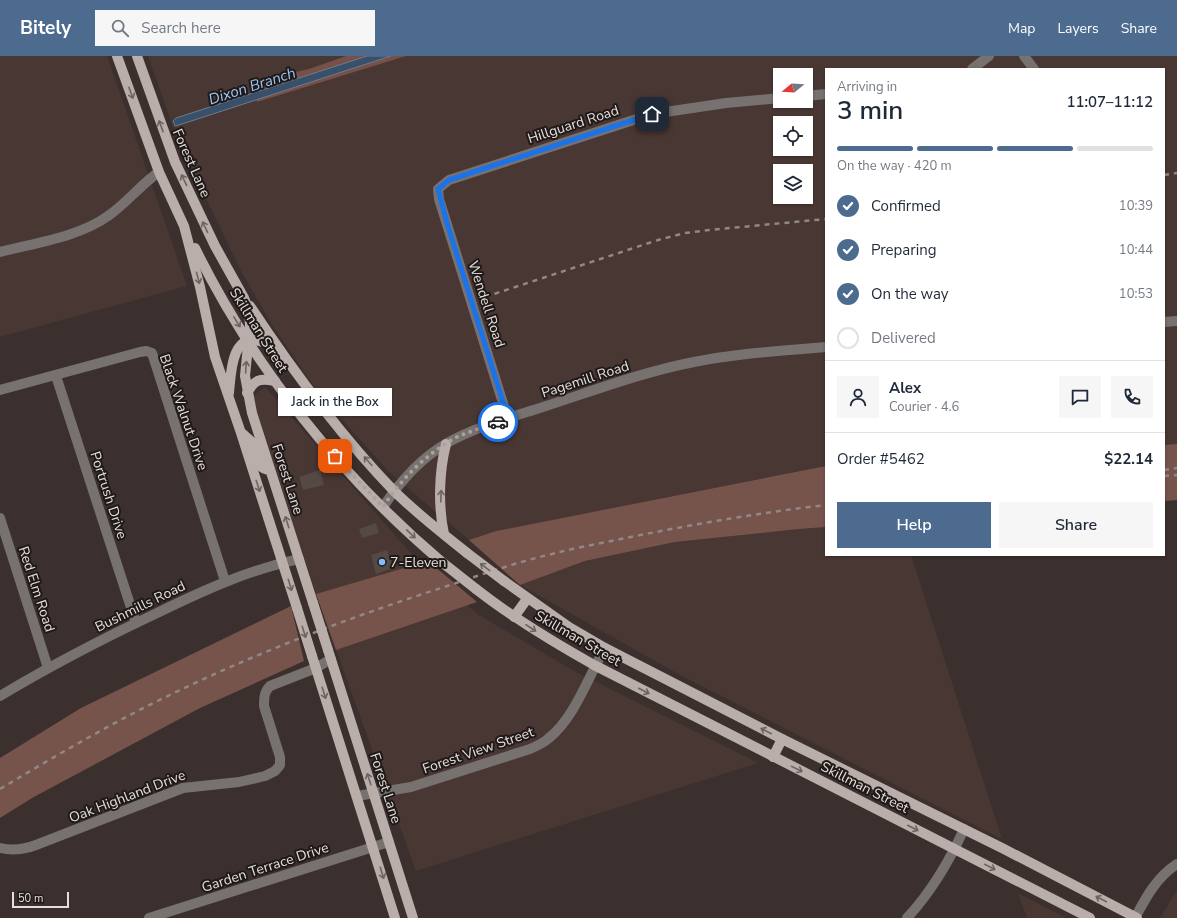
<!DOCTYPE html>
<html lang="en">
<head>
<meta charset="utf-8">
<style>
	:root { --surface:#fff; --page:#f6f6f7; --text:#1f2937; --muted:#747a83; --line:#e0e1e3; --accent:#4c6b8f }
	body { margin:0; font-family:"Nunito Sans",sans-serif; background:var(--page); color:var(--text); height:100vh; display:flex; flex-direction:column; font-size:15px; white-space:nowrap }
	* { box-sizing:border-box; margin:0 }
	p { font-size:13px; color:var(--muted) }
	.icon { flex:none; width:22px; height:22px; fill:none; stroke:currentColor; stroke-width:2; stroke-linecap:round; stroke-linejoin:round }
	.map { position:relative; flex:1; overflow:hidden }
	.side { position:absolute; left:825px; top:12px; width:340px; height:488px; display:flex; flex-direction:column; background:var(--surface); border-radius:0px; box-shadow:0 1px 3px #0004 }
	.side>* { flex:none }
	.needle { width:26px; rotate:252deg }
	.controls { position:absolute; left:773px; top:12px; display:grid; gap:8px }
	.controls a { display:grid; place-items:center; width:40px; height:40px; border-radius:0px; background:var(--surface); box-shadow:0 1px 3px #0004; font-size:20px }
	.scale { position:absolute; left:12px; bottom:10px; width:57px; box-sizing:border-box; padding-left:4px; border:2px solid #e5dedc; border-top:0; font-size:11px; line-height:14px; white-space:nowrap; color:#e5dedc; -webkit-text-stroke:3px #1f1918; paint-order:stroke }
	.pin { position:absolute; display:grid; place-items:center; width:34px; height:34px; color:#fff; margin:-17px; border-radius:8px; box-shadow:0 2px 6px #0006 }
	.courier { position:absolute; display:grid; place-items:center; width:40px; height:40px; margin:-20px; border:3px solid #1a73e8; border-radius:50%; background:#fff; color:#222; box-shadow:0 1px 5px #0007 }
	.bubble { position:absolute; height:28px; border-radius:0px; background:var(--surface); box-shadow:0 1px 3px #0004; font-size:13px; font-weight:600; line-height:28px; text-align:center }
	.overview em { font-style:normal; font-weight:600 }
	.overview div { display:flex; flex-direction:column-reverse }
	.overview { display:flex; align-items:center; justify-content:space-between; height:68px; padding:0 12px }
	h1 { font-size:26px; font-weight:600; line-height:30px }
	.bar { display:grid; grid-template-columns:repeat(4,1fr); gap:6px 4px; align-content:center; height:48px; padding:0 12px }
	.bar i { height:5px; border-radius:3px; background:var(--line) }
	.bar .selected { background:var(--accent) }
	.bar p { grid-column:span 4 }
	.line { display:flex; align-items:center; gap:10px; padding:0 12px; border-top:1px solid var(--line) }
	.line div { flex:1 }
	.round { display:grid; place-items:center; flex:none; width:42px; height:42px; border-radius:0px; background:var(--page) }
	ol { padding:0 12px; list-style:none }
	li { display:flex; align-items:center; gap:12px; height:44px }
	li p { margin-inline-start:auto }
	li .icon { padding:4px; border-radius:50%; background:var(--accent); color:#fff; stroke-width:4 }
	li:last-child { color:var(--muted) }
	li i { width:22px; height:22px; border:2px solid var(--line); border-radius:50% }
	.cta { display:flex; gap:8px; margin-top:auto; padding:8px 12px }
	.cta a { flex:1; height:46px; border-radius:0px; background:var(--accent); color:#fff; font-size:16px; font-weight:600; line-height:46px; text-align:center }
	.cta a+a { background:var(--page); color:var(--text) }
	header { display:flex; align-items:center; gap:24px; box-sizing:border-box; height:56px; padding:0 20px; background:var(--accent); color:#fff }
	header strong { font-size:19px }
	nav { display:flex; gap:22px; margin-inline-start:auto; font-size:14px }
	.search { width:280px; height:36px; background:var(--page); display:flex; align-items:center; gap:10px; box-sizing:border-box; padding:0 14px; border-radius:0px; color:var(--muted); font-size:15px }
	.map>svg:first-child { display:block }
	.built { fill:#493733; fill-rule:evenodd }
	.green { fill:#76544c }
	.forest { fill:#775048 }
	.water { fill:#39506b; stroke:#6d7b8d }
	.building { fill:#554946 }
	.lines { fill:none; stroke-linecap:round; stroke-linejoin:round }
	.minor { stroke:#777170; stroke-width:10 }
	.major { stroke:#baaeab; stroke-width:10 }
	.rail { stroke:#908886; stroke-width:2.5; stroke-dasharray:5 5; stroke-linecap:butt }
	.major-bridge { stroke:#baaeab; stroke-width:10 }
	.oneway { stroke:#6c6462 }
	.done { stroke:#aaa19f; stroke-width:4; stroke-dasharray:0 7.2 }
	.route { stroke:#1a73e8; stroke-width:5 }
	.poi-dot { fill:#84bcfb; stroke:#1f1918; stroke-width:1.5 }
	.labels { text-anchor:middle; stroke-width:4; stroke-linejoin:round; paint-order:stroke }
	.street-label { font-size:14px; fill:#e5dedc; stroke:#1f1918 }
	.poi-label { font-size:14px; fill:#e5dedc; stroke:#1f1918; text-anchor:start }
	.water-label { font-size:15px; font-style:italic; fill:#9bc6f8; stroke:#1f1918 }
</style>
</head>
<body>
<header>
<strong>Bitely</strong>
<div class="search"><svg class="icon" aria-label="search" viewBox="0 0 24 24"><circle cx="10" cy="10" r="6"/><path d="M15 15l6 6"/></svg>Search here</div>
<nav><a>Map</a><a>Layers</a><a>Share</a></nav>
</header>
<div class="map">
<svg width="1177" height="862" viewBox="0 0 1177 862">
	<rect width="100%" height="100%" fill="#3b302e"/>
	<!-- built -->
	<g class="built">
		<polygon points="0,0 107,0 187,230 0,281"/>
		<path d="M 148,0 L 1177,0 L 1177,388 L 1164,389 L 1164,13 L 826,13 L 826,410 L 496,475 L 469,484 L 390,417 L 319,338 L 271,267 L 241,215 L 177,82 ZM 780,19 L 806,19 L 806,45 L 780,45 ZM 780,67 L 806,67 L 806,93 L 780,93 ZM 780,115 L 806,115 L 806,141 L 780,141 Z"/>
		<polygon points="265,331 415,502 476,557 572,614 758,707 416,815 316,538 252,341"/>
		<polygon points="826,471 826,499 911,499 1002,783 682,620 520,529 585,505 675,486 799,473"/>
		<polygon points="1177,834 1177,862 1160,862"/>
		<polygon points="1018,837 1066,862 1027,862"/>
	</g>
	<!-- green -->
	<g class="green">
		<polygon points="1177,388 1177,444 1164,445 1164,389"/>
		<polygon points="826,410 826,471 799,473 675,486 585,505 520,529 469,484 496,475"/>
		<polygon points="428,505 477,546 336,594 316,538"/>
		<polygon points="291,550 304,605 200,652 32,742 0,762 0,702 81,652"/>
	</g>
	<!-- forest -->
	<polygon class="forest" points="346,0 406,0 257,46 254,25 309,13"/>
	<!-- water -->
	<polygon class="water" points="367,0 391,0 179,69 175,70 173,65 176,62"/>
	<!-- building -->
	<g class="building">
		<polygon points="320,414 324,429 303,434 299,421"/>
		<polygon points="376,467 379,477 362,482 359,473"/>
		<polygon points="387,494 393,512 376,518 371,499"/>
	</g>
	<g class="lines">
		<!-- minor -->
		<g class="minor">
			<polyline points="1024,0 1034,13"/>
			<polyline points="972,13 989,0"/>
			<polyline points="806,40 826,38"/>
			<path d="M 0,196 C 34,187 79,181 108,160 C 127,147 140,129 159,116"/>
			<polyline points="1164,266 1177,265"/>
			<polyline points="56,320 136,567"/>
			<polyline points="0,334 140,296 146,295 152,297 225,525"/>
			<polyline points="508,363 439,143 438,133 449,124 652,58 726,47 780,42"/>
			<path d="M 383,451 C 399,427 421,402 447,387 C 475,371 512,361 543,351 C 593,335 642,316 694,306 C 737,297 782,295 826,291"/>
			<polyline points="0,462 48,612"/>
			<path d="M 0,640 C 50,610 102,583 155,558 C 202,535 248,514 299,503"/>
			<path d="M 357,740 L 411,731 L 530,693 C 537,690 544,687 549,682 C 575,661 588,621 605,592"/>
			<path d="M 0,792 C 13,795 23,794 36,789 L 183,732 L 239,726 L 265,720 L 275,715 L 280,709 L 280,701 L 264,650 C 264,642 264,636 270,630 L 316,612 L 331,603"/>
			<polyline points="149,862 389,786"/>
			<path d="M 907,862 C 932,835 949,806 964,773"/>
			<path d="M 1135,862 C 1146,841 1157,821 1177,808"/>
		</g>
		<!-- major -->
		<g class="major">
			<polyline points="117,0 159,116 184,170 200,231 215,301 241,377 297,552"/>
			<polyline points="137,0 175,106 215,190 244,242 249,255 250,269 245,320 252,357 313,547"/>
			<path d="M 195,192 C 254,312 341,421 443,507"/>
			<path d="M 250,250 C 293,315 339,378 393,434 C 416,457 442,477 467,497"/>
			<path d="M 229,337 C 231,317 231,275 263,286 C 268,288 273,291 277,293"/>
			<path d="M 247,337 C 255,323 260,322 275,325"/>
			<path d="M 243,378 C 246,381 250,384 253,387 C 259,397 254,413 270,414"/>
			<path d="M 444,478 C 438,450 439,416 446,388"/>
			<polyline points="504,525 569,571 605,592 782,683 1004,793 1137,862"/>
			<path d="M 476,533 C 513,562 553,586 594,609 L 1090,862"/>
			<polyline points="514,561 527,543"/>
			<polyline points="328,594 413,862"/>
			<polyline points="312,600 395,862"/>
			<polyline points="773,701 782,683"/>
		</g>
		<!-- rail -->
		<g class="rail">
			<polyline points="1164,119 1177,117"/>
			<polyline points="485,241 658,184 685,177 709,174 826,163"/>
			<polyline points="1164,414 1177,412"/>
			<polyline points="1164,420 1177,419"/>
			<path d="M 0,733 C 57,699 115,665 174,637 C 259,596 348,562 438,533 C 475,521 513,507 552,498 C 574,492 598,488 621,483 C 689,469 757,457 826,449"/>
		</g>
		<!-- major-bridge -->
		<g class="major-bridge">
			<polyline points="467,497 504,525"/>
			<polyline points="443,507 476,533"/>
			<polyline points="313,547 328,594"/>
			<polyline points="297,552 312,600"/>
		</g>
	</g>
	<!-- one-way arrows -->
	<defs><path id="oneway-shaft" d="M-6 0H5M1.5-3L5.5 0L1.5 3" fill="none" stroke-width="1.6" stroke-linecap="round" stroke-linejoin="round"/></defs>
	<g class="oneway">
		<use href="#oneway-shaft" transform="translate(131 37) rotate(70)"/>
		<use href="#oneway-shaft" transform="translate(161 70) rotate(-110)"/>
		<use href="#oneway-shaft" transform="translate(184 124) rotate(-116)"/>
		<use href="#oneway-shaft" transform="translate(205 171) rotate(-115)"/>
		<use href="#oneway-shaft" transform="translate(198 222) rotate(75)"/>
		<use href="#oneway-shaft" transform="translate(237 266) rotate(58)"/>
		<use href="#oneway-shaft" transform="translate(246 311) rotate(-86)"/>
		<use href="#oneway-shaft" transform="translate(368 405) rotate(-132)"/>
		<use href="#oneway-shaft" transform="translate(258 430) rotate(72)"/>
		<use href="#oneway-shaft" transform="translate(441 440) rotate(-88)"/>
		<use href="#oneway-shaft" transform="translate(287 466) rotate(-108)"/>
		<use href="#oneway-shaft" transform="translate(411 478) rotate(44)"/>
		<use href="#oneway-shaft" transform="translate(485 511) rotate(-143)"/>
		<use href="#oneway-shaft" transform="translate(290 529) rotate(73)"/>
		<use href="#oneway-shaft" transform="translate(531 572) rotate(33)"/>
		<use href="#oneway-shaft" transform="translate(304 576) rotate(72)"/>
		<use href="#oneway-shaft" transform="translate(644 635) rotate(27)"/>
		<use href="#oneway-shaft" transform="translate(324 637) rotate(72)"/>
		<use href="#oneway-shaft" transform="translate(766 675) rotate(-153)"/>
		<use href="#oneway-shaft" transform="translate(797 713) rotate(26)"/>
		<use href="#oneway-shaft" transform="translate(369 723) rotate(-108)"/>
		<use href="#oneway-shaft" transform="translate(913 772) rotate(27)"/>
		<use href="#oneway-shaft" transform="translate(990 811) rotate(27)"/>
		<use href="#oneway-shaft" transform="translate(382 817) rotate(73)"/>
		<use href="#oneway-shaft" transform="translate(1101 843) rotate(-152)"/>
	</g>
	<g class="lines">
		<!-- done -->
		<path class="done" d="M 335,400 L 383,451 C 401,423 427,397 457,381 C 470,375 485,371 498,366"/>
		<!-- route -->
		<polyline class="route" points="498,366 508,362 447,167 438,133 449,124 652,58"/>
	</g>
	<!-- markers -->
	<circle class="poi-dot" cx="382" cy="506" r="4"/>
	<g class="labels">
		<!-- street labels -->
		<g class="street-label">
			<text transform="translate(573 68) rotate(-18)" y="5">Hillguard Road</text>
			<text transform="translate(192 107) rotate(66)" y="5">Forest Lane</text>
			<text transform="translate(487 248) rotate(72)" y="5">Wendell Road</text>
			<text transform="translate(259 274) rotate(58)" y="5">Skillman Street</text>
			<text transform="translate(585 323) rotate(-18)" y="5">Pagemill Road</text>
			<text transform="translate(184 356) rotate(71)" y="5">Black Walnut Drive</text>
			<text transform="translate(288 423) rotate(72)" y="5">Forest Lane</text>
			<text transform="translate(109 439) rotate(72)" y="5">Portrush Drive</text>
			<text transform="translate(37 533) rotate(72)" y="5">Red Elm Road</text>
			<text transform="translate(140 550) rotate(-26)" y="5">Bushmills Road</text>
			<text transform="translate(578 582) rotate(30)" y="5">Skillman Street</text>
			<text transform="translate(478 694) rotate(-19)" y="5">Forest View Street</text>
			<text transform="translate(865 731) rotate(27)" y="5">Skillman Street</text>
			<text transform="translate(386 732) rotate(72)" y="5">Forest Lane</text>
			<text transform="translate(127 740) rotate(-21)" y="5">Oak Highland Drive</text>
			<text transform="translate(265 811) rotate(-18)" y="5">Garden Terrace Drive</text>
		</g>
		<!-- poi labels -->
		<g class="poi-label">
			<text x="390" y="511">7-Eleven</text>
		</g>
		<!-- water labels -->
		<g class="water-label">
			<text transform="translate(252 30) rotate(-18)" y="5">Dixon Branch</text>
		</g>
	</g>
</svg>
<div class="controls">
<a><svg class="needle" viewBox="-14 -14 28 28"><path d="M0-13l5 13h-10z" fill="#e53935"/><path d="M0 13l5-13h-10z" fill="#747a83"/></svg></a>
<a><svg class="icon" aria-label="locate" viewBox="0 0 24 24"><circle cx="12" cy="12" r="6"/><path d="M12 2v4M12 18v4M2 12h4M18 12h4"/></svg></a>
<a><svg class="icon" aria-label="layers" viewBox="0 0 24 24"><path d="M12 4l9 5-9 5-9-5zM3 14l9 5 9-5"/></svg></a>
</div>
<div class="scale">50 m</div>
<div class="pin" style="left:335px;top:400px;background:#ea580c"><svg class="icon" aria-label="bag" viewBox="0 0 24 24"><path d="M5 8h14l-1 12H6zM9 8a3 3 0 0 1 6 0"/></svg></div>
<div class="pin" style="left:652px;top:58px;background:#1f2937"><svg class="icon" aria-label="home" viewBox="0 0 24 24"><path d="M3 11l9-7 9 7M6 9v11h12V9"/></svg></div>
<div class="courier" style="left:498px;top:366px"><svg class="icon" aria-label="car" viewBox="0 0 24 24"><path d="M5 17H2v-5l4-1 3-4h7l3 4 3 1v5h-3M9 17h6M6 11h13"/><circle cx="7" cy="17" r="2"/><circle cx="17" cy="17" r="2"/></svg></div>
<div class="bubble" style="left:278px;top:332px;width:114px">Jack in the Box</div>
<section class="side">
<div class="overview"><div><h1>3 min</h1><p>Arriving in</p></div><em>11:07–11:12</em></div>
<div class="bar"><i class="selected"></i><i class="selected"></i><i class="selected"></i><i></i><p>On the way · 420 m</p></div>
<ol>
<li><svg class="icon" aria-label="check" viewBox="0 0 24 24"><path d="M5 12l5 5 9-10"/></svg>Confirmed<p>10:39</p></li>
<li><svg class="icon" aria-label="check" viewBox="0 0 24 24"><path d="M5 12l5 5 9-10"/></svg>Preparing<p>10:44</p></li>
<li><svg class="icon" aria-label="check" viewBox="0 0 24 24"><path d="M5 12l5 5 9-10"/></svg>On the way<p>10:53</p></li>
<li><i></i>Delivered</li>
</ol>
<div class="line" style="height:72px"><a class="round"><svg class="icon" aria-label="person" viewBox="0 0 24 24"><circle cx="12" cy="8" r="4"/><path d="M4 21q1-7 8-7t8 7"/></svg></a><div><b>Alex</b><p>Courier · 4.6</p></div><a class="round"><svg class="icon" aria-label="chat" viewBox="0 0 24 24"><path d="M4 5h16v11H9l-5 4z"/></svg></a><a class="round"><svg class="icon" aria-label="phone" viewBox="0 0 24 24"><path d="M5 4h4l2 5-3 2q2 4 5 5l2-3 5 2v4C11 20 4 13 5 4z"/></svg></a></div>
<div class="line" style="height:52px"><div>Order #5462</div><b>$22.14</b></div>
<div class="cta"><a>Help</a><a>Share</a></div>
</section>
</div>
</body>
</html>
